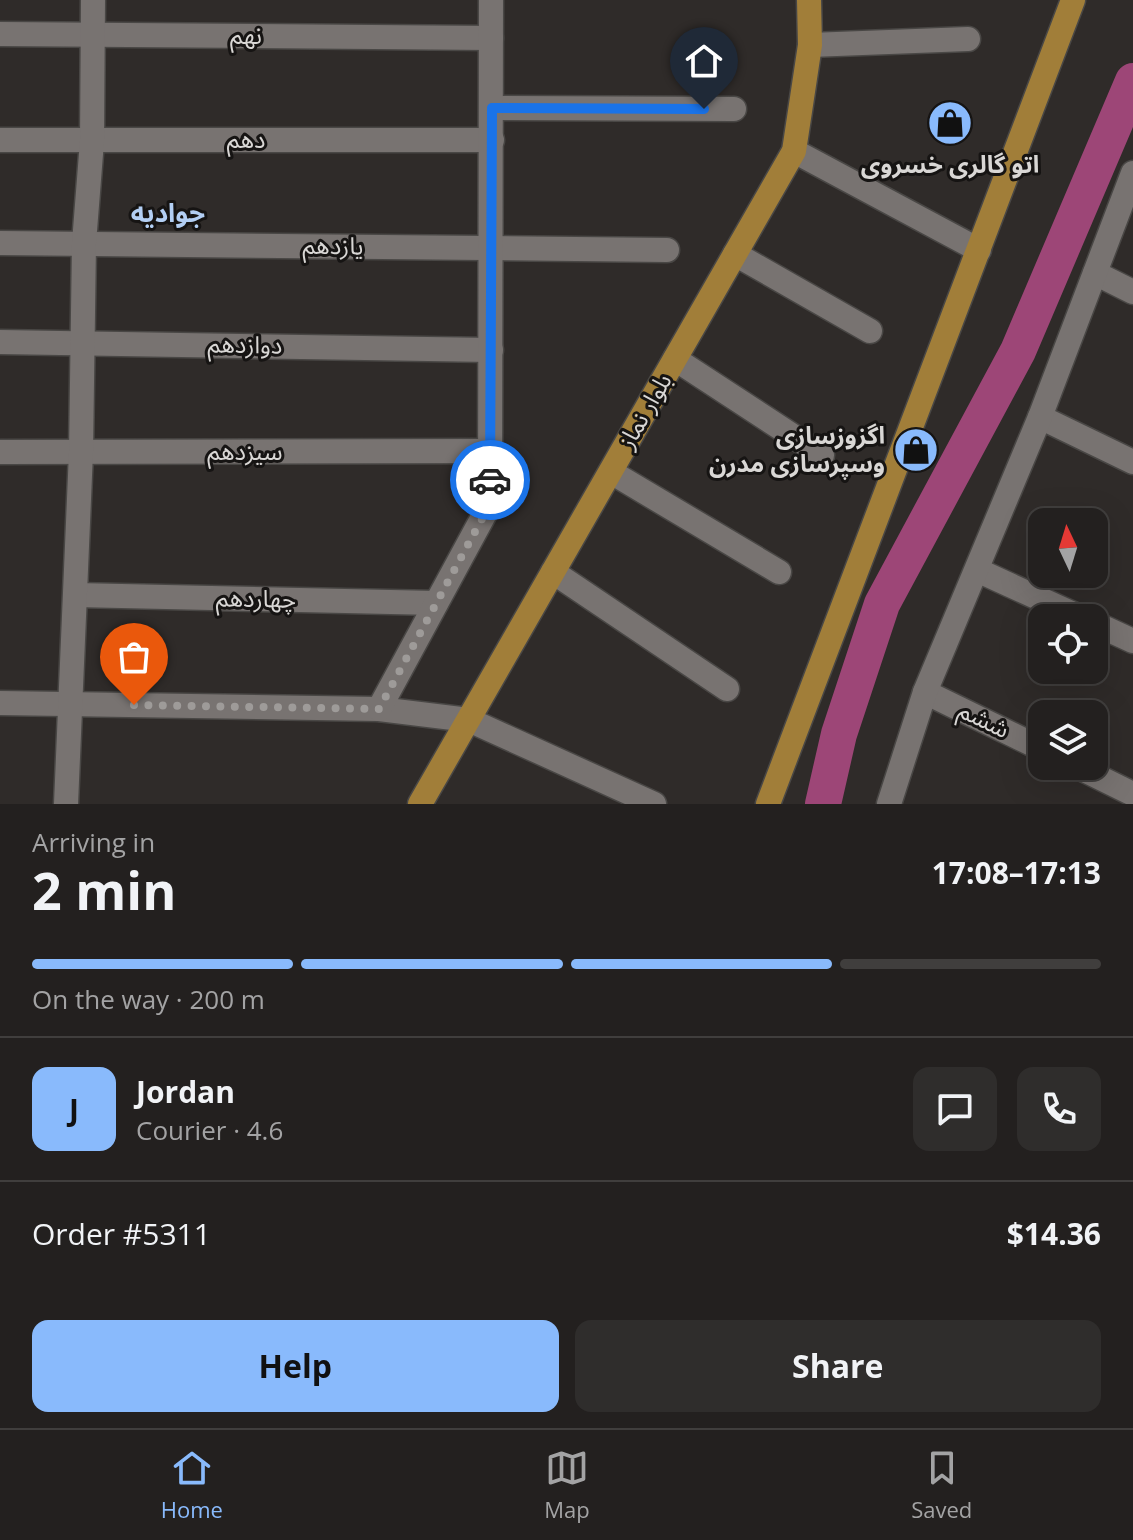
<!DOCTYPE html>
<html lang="en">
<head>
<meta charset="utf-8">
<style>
	:root { --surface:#23201f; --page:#2f2d2c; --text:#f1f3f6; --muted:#a3a3a4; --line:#403e3d; --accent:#89bafc }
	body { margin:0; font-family:"Open Sans","Noto Sans Arabic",sans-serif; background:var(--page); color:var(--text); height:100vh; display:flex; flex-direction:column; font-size:30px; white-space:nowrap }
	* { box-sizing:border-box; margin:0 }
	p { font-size:26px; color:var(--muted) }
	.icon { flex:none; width:44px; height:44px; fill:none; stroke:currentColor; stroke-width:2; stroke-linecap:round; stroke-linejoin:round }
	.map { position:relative; height:804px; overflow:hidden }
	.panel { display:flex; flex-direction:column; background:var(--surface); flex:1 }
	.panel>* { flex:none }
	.needle { width:52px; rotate:356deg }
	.controls { position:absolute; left:1028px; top:508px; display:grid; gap:16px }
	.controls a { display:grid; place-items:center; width:80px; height:80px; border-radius:16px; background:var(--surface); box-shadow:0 8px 32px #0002,0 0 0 2px var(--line); font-size:40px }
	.pin { position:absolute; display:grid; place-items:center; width:68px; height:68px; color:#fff; margin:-82px -34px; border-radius:50% 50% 50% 0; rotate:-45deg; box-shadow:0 0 8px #0007 }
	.pin .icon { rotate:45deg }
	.courier { position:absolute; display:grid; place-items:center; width:80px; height:80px; margin:-40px; border:6px solid #1a73e8; border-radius:50%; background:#fff; color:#222; box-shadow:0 2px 10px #0007 }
	.overview em { font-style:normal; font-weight:700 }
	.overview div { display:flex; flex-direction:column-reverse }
	.overview { display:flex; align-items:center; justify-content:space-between; height:136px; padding:0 32px }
	h1 { font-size:52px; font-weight:700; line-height:60px }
	.bar { display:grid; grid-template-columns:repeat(4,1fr); gap:12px 8px; align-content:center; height:96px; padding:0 32px }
	.bar i { height:10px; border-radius:6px; background:var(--line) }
	.bar .on { background:var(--accent) }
	.bar p { grid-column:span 4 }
	.line { display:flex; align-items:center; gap:20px; padding:0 32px; border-top:2px solid var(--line) }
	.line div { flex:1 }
	.round { display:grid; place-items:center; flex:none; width:84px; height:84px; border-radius:16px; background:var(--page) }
	.action { display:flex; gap:16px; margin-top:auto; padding:16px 32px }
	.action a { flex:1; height:92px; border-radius:16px; background:var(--accent); color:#111; font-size:32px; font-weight:700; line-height:92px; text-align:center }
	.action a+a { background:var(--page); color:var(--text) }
	.menu { display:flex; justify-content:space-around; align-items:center; height:112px; border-top:2px solid var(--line); background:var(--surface); font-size:22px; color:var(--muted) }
	.menu a { display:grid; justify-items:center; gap:4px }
	.menu .on { color:var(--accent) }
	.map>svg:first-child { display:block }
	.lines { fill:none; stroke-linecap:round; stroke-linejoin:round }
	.river { stroke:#9d4677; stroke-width:36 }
	.minor-casing { stroke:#494745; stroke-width:27 }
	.major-casing { stroke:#494745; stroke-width:27 }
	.minor { stroke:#787371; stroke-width:24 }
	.major { stroke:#a17e39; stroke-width:24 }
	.done { stroke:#9e9b99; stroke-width:8; stroke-dasharray:0 14.4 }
	.route { stroke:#1a73e8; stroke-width:10 }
	.labels { text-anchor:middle; stroke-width:6; stroke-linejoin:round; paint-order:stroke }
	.street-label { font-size:24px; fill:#d9d7d5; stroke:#161413 }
	.poi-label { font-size:24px; font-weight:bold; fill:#d9d7d5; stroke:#161413 }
	.neighbourhood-label { font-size:26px; font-weight:bold; fill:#b3cff4; stroke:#161413 }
</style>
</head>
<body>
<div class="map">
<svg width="1133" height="804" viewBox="0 0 1133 804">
	<rect width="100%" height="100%" fill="#2f2b29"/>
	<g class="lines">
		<!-- river -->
		<polyline class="river" points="823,804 839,734 882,604 1018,351 1133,81"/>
		<!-- minor casing -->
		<g class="minor-casing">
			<g id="minor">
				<polyline points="0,34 491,38"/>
				<polyline points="810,45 968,39"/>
				<polyline points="492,108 734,109"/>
				<polyline points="0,140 492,140"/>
				<polyline points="794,151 979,250"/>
				<polyline points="0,243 667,250"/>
				<polyline points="735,254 870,331"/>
				<polyline points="1095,273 1133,292"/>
				<polyline points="0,342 491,350"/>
				<polyline points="675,359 822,455"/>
				<polyline points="1040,417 1133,462"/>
				<polyline points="0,452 490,451"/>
				<polyline points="611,472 779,572"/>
				<polyline points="977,570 1082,618"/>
				<polyline points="553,572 727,689"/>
				<polyline points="76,595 436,603"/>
				<polyline points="1094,623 1133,641"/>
				<polyline points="925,692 1042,749"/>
				<polyline points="0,703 379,709 469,720 654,804"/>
				<polyline points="379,709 490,504 491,0"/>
				<polyline points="1076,766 1133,794"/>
				<polyline points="66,804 81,452 84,243 92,141 93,0"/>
				<polyline points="889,804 925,692 1040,417 1133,173"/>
			</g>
		</g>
		<!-- major casing -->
		<g class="major-casing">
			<g id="major">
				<polyline points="420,804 794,151 810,45 809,0"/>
				<polyline points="768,804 1073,0"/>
			</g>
		</g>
		<!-- minor -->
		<use href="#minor" class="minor"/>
		<!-- major -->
		<use href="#major" class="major"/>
	</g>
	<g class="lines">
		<!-- done -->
		<polyline class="done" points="134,705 379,709 490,504 490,480"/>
		<!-- route -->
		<polyline class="route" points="490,480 492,108 704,109"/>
	</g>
	<!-- icons -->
	<defs>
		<g id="shop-disc" transform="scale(2.3)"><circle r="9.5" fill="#89bafc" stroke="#161413"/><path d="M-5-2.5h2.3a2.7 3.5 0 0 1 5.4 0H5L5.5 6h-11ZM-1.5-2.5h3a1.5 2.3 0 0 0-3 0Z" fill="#111"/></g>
	</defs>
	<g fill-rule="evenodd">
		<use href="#shop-disc" x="950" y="123"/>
		<use href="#shop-disc" x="916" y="450"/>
	</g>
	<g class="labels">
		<!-- street labels -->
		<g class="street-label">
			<text x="246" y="44">نهم</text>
			<text x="246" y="148">دهم</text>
			<text transform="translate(333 246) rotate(1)" y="8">یازدهم</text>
			<text transform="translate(245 345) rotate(1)" y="8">دوازدهم</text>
			<text transform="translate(645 411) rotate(-60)" y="8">بلوار نماز</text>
			<text x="245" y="460">سیزدهم</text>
			<text transform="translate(256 599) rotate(1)" y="8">چهاردهم</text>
			<text transform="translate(984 720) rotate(26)" y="8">ششم</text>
		</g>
		<!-- poi labels -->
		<g class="poi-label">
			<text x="950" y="173">اتو گالری خسروی</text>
			<text x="885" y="444" text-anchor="end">اگزوزسازی<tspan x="885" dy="28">وسپرسازی مدرن</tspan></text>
		</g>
		<!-- neighbourhood labels -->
		<g class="neighbourhood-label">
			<text x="168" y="222">جوادیه</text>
		</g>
	</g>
</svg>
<div class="controls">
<a><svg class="needle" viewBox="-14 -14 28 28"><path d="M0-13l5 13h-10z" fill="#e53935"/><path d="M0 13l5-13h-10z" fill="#a3a3a4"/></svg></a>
<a><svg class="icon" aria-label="locate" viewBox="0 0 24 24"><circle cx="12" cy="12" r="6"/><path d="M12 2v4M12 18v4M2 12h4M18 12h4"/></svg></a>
<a><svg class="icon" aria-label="layers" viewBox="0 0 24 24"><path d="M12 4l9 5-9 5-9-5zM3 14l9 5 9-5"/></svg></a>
</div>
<div class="pin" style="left:134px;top:705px;background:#ea580c"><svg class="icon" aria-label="bag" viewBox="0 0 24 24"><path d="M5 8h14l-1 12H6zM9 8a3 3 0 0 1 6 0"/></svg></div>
<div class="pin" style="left:704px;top:109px;background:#1f2937"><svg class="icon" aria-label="home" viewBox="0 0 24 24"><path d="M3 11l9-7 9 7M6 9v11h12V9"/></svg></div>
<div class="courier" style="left:490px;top:480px"><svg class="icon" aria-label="car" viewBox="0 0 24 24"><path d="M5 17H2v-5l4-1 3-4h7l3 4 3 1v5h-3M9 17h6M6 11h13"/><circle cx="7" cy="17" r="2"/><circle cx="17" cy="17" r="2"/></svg></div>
</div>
<section class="panel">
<div class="overview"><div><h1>2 min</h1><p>Arriving in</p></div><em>17:08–17:13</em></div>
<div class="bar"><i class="on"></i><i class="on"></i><i class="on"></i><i></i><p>On the way · 200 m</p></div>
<div class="line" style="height:144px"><b class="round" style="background:var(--accent);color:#111">J</b><div><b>Jordan</b><p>Courier · 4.6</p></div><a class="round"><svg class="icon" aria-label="chat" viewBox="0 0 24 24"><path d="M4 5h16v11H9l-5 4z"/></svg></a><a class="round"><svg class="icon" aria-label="phone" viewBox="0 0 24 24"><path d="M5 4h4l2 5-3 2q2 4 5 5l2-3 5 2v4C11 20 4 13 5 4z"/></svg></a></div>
<div class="line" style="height:104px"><div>Order #5311</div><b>$14.36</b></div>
<div class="action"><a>Help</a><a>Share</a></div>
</section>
<nav class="menu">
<a class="on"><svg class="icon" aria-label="home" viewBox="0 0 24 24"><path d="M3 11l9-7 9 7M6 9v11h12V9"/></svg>Home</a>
<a><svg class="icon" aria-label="map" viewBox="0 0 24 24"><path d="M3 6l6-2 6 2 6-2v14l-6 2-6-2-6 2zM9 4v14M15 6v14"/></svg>Map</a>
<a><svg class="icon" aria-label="saved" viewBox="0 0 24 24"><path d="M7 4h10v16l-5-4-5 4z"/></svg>Saved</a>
</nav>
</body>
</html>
